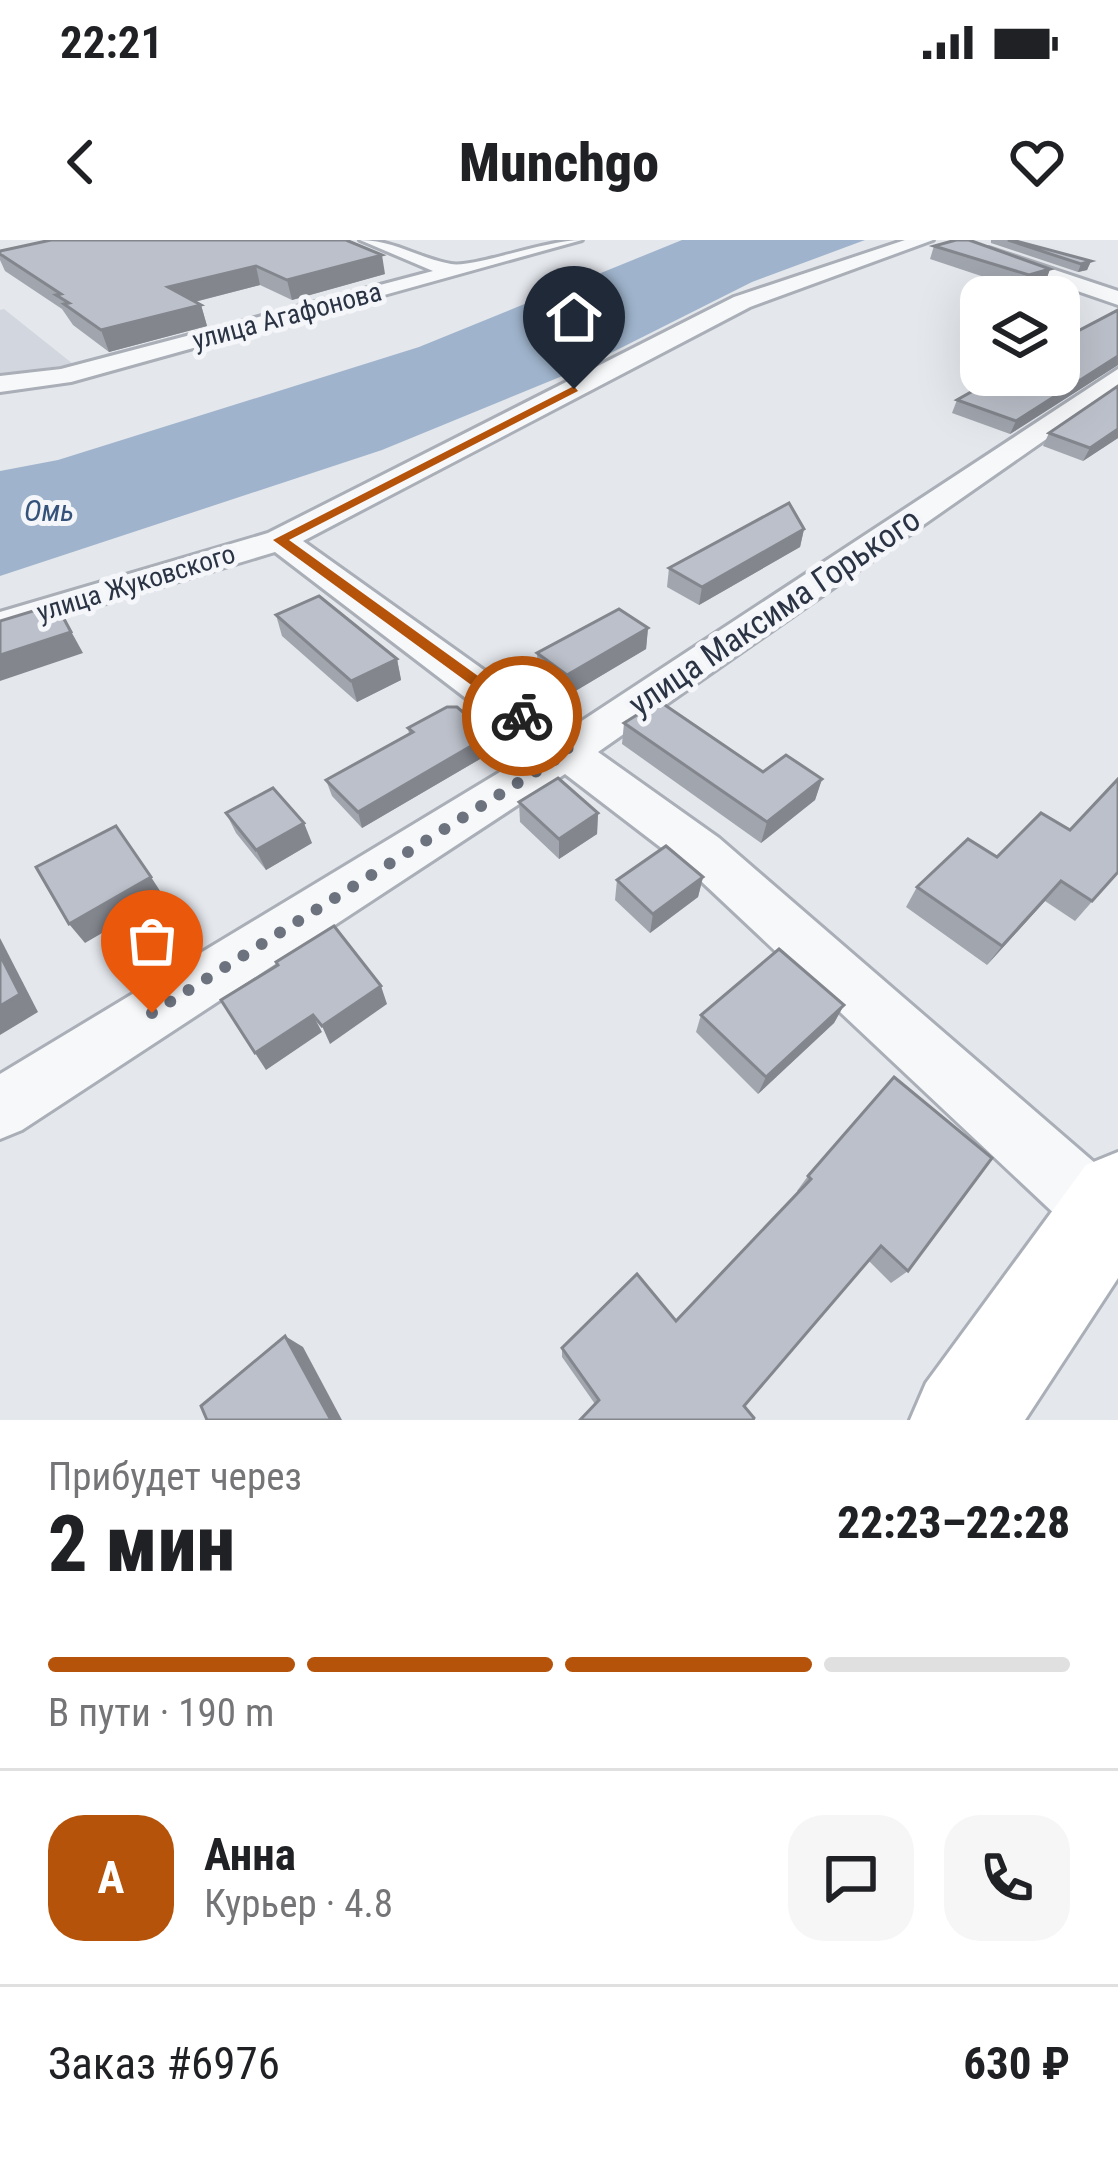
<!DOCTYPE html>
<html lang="ru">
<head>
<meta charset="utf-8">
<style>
	:root { --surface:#fff; --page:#f6f6f6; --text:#202124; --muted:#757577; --line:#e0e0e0; --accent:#b45309 }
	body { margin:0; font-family:"Roboto Condensed",sans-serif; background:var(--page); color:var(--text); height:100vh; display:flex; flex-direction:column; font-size:45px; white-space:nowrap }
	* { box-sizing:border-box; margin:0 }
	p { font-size:39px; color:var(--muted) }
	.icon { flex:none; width:66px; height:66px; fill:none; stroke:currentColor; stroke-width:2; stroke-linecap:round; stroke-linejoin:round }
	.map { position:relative; height:1180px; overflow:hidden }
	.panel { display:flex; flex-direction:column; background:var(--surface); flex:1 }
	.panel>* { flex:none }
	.tools { position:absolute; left:960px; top:36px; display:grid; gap:24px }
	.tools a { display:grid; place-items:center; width:120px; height:120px; border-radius:24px; background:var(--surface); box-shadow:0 12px 48px #0002; font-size:60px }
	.pin { position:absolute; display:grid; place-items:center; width:102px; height:102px; color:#fff; margin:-123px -51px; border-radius:50% 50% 50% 0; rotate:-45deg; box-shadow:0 0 12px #0007 }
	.pin .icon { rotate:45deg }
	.courier { position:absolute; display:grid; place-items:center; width:120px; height:120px; margin:-60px; border:9px solid #b45309; border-radius:50%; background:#fff; color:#222; box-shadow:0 3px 15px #0007 }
	.head em { font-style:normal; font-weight:800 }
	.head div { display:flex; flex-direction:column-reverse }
	.head { display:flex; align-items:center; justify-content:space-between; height:204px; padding:0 48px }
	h1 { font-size:78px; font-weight:800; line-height:90px }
	.bar { display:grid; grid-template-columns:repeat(4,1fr); gap:18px 12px; align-content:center; height:144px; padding:0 48px }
	.bar i { height:15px; border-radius:9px; background:var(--line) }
	.bar .current { background:var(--accent) }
	.bar p { grid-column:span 4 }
	.line { display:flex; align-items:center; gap:30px; padding:0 48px; border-top:3px solid var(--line) }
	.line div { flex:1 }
	.round { display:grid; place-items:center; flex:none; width:126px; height:126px; border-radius:36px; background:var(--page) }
	.status { display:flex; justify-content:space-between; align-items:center; height:84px; padding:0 60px; background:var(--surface); direction:ltr }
	.status svg { height:33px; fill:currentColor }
	header { display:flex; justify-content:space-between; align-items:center; height:156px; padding:0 48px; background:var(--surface); font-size:54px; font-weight:800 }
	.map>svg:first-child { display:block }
	.built { fill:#d2d6de }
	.water { fill:#9fb4cc }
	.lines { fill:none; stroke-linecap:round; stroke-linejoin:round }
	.minor-casing { stroke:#a9aeb7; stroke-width:6 }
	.secondary-casing { stroke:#a9aeb7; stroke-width:6 }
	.minor { fill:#f7f8fa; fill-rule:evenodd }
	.secondary { fill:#fff; fill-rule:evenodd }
	.wall { fill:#a1a5ae }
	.shaded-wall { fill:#83868d }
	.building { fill:#bbc0ca; stroke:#83868d; stroke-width:3 }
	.route { fill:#b45309 }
	.done { stroke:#6c737f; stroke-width:12; stroke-dasharray:0 21.6 }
	.labels { text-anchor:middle; stroke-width:10; stroke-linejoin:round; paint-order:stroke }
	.far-street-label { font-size:27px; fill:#2b3445; stroke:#f4f6f9 }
	.far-water-label { font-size:30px; font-style:italic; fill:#34527a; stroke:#f4f6f9 }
	.street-label { font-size:33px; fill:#2b3445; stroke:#f4f6f9 }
</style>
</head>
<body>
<div class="status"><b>22:21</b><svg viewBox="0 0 49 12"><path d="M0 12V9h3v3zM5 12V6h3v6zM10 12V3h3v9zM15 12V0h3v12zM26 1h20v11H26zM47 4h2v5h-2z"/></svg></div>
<header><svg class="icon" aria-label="back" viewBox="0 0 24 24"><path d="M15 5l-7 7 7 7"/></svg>Munchgo<svg class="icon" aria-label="heart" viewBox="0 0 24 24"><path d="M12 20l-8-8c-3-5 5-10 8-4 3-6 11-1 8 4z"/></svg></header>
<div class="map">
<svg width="1118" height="1180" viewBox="0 0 1118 1180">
	<rect width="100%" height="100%" fill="#e4e7ec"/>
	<!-- built -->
	<polygon class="built" points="4,69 73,124 0,135 0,70"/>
	<!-- water -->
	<polygon class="water" points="682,0 865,0 752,42 577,130 382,210 0,336 0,231 58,220 419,107"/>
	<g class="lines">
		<!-- minor casing -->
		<g class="minor-casing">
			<g id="minor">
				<path d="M 360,0 C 394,0 418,18 451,24 C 474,28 545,0 582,0 L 71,142 L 0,152 L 0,136 L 61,129 L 433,31 Z"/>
				<polygon points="905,0 933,0 750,67 303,301 568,490 1118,129 1118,149 598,512 719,598 1118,943 1118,1021 1094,1011 685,626 565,534 22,890 0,899 0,834 535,511 275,312 0,395 0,372 268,293 734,57"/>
				<polygon points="989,8 1118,51 1118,65 982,18 979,14"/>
			</g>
		</g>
		<!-- secondary casing -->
		<g class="secondary-casing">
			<polygon id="secondary" points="1118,912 1118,1038 1025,1180 910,1180 926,1143 1086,925"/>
		</g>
		<!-- minor -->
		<use href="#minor" class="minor"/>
		<!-- secondary -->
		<use href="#secondary" class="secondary"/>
	</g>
	<!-- wall -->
	<g class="wall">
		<polygon points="991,0 1012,0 1091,21 1087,30 1078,32 991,3"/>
		<polygon points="934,6 1050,29 1045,43 1023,50 930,19"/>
		<polygon points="0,11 385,34 292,60 260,45 195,62 201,65 207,86 109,112 73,85 62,69 5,31 0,20"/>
		<polygon points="1118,70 1118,125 1010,194 952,173 957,160"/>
		<polygon points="1118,146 1118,198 1083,221 1043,206 1049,193"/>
		<polygon points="804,289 800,307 699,365 667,347 669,328"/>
		<polygon points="276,375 397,419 401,440 357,462 282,396"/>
		<polygon points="648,388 646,409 567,456 538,434 537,413"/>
		<polygon points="624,483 763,532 822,539 815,560 761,603 622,504"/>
		<polygon points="408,488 490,495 492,512 362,588 332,556 326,540 409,494"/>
		<polygon points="519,562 598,573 597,594 559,619 520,582"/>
		<polygon points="226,573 312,603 266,630 236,593"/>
		<polygon points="1070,590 1118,632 1075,681 1045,661 987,725 906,667 917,647"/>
		<polygon points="703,637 698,657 650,693 615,660 617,640"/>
		<polygon points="844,765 834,783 758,854 696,792 701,775"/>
		<polygon points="808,936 908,1031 891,1043 869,1021 595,1164 562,1117 562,1108 676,1081 798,952 797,951"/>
	</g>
	<!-- shaded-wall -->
	<g class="shaded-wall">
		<polygon points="382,15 385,34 292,60 287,40"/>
		<polygon points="1091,21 1087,30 1078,32 1081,24"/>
		<polygon points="256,26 260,45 174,67 168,47"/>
		<polygon points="1050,29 1045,43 1023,50 1029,35"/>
		<polygon points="201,65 207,86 109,112 101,90"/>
		<polygon points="1118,116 1118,125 1010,194 1016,181"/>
		<polygon points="1118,189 1118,198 1083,221 1090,208"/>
		<polygon points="804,289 800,307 699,365 702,347"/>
		<polygon points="56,364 83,413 0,441 0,415"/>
		<polygon points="648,388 646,409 567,456 567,435"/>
		<polygon points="397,419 401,440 357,462 351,441"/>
		<polygon points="490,495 492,512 362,588 358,572"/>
		<polygon points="822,539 815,560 761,603 767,582"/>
		<polygon points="598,573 597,594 559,619 559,599"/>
		<polygon points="304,583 312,603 266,630 256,610"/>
		<polygon points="151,637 164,657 85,703 69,684"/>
		<polygon points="703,637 698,657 650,693 653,674"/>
		<polygon points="1061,641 1045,661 987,725 1002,706"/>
		<polygon points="0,698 38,772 0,795"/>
		<polygon points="381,746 387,764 330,804 322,786"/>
		<polygon points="844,765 834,783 758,854 766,837"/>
		<polygon points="313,775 322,792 266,830 255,813"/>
		<polygon points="285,1096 303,1107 342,1180 331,1180"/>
	</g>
	<!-- building -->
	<g class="building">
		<polygon points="51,0 346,0 382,15 287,40 256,26 168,47 201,65 101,90 64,64 69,63 56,55 61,54 0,14 0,11"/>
		<polygon points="956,0 969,0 1050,29 1029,35 934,6"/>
		<polygon points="1008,0 1012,0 1091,21 1081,24"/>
		<polygon points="1118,70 1118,116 1016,181 957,160 1001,135 1059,135 1059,101"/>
		<polygon points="1118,146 1118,189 1090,208 1049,193"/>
		<polygon points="789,263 804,289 702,347 669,328"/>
		<polygon points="319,356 397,419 351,441 276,375"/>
		<polygon points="56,364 71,392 0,415 0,381"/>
		<polygon points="619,369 648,388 567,435 537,413"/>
		<polygon points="659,461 763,532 786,515 822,539 767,582 624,483"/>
		<polygon points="447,467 457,467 490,495 358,572 326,540 413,492 408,488"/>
		<polygon points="558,538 598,573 559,599 519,562"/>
		<polygon points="1118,539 1118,632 1092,661 1061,641 1002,706 917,647 968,599 997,617 1041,573 1070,590"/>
		<polygon points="273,548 304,583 256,610 226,573"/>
		<polygon points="116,586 151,637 69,684 36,627"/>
		<polygon points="666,606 703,637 653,674 617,640"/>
		<polygon points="334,686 381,746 322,786 313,775 255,813 221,760 278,725 276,722"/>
		<polygon points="779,709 844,765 766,837 701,775"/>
		<polygon points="0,715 20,754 0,766"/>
		<polygon points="894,837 992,918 908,1031 881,1006 744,1166 754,1178 753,1180 580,1180 599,1160 562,1108 637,1034 676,1081 811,939 808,936"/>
		<polygon points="285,1096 331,1180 207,1180 201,1166"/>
	</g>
	<!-- route -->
	<polygon class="route" points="574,146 578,151 289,300 528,472 528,480 522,482 273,300"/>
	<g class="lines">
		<!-- done -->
		<polyline class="done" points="152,773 570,510 522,476"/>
	</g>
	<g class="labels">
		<!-- far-street labels -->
		<g class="far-street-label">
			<text transform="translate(287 76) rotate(-15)" y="9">улица Агафонова</text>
			<text transform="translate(136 343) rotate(-17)" y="9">улица Жуковского</text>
		</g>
		<!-- far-water labels -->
		<g class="far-water-label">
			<text x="49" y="281">Омь</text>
		</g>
		<!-- street labels -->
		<g class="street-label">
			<text transform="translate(774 371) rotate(-34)" y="12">улица Максима Горького</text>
		</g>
	</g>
</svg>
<div class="tools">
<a><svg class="icon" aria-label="layers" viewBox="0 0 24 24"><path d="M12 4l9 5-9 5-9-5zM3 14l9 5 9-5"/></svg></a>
</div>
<div class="pin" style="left:152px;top:773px;background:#ea580c"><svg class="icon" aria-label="bag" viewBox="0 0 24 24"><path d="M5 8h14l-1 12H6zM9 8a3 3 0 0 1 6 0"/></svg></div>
<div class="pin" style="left:574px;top:149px;background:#1f2937"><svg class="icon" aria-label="home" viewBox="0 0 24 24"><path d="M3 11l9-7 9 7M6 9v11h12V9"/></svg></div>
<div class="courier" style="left:522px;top:476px"><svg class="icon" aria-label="bike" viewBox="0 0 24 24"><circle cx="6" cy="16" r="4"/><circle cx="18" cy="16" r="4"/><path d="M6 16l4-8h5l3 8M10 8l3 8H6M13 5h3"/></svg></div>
</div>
<section class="panel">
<div class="head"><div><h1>2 мин</h1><p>Прибудет через</p></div><em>22:23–22:28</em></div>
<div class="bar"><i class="current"></i><i class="current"></i><i class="current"></i><i></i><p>В пути · 190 m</p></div>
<div class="line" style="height:216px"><b class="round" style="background:var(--accent);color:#fff">А</b><div><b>Анна</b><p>Курьер · 4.8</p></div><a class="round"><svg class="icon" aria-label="chat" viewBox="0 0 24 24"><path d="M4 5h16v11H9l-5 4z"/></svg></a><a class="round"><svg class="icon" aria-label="phone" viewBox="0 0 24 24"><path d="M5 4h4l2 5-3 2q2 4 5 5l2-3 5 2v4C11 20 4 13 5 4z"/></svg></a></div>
<div class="line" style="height:156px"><div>Заказ #6976</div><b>630 ₽</b></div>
</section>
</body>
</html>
